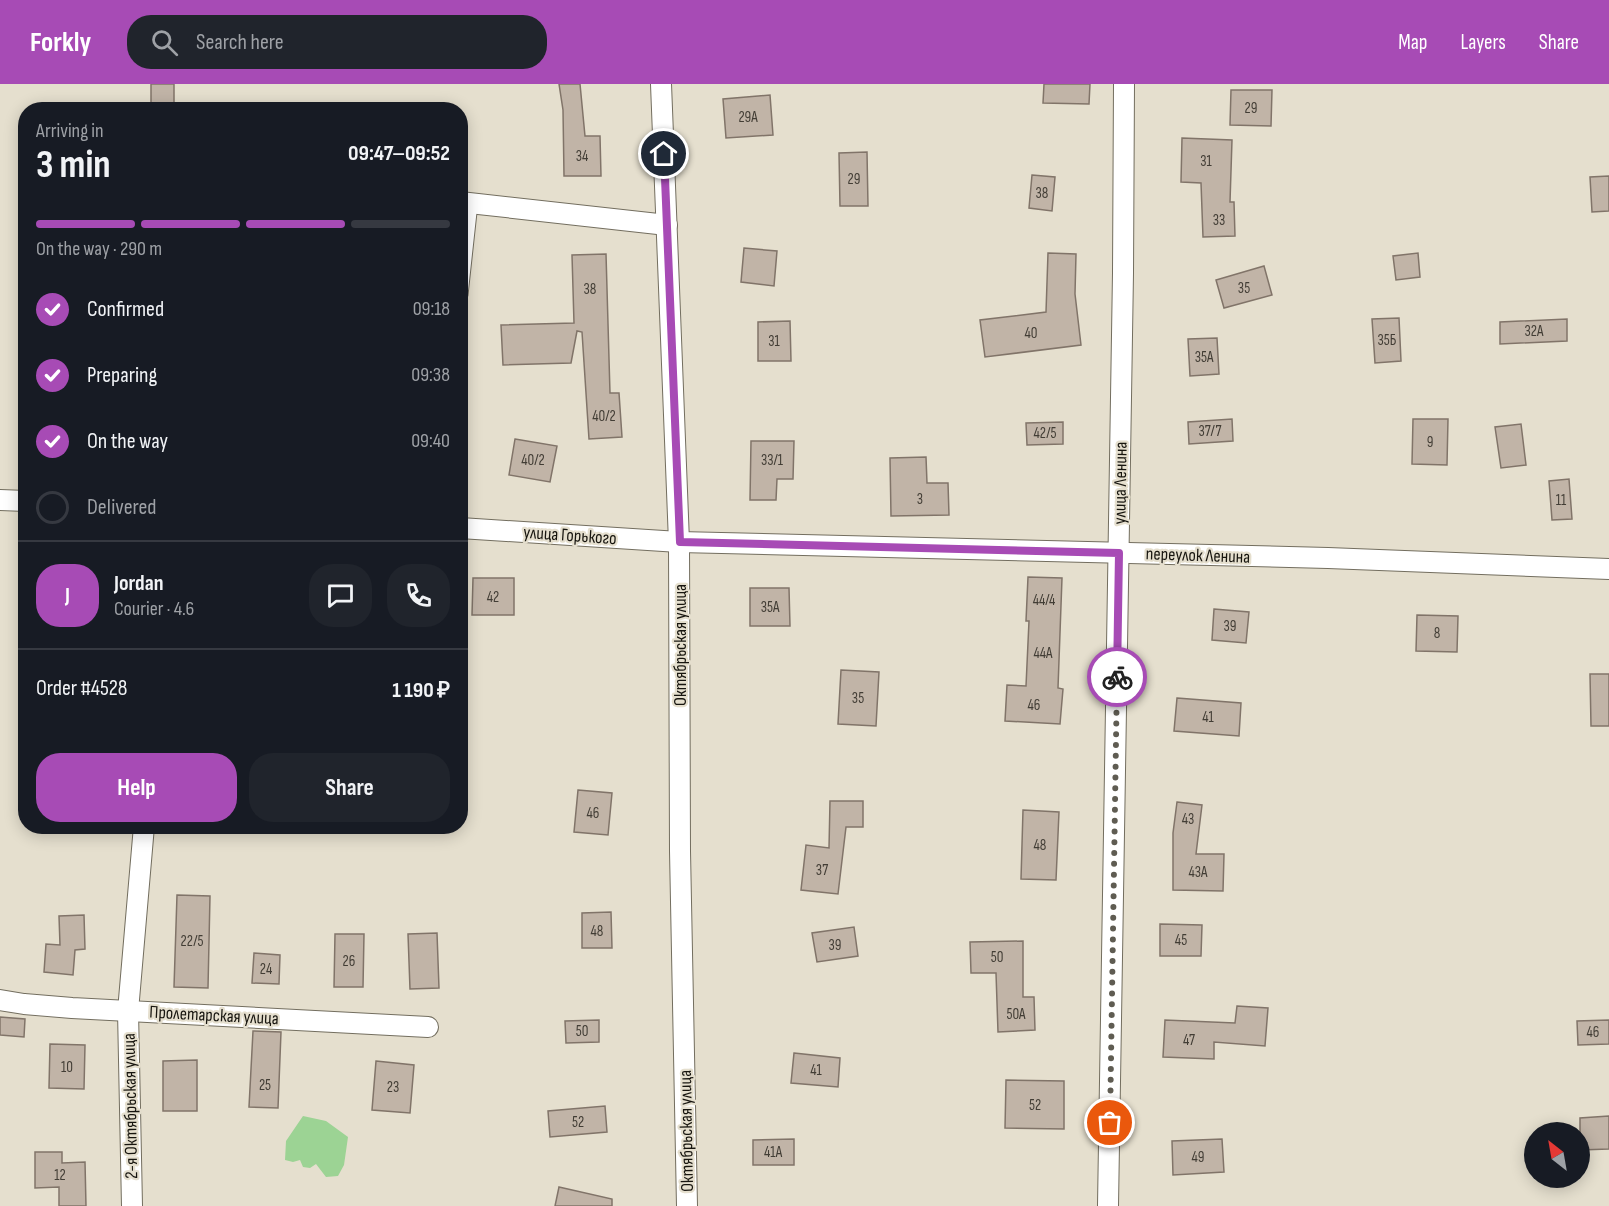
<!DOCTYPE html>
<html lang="en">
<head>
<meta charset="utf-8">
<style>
	:root { --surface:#171b24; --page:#20242c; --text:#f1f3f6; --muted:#9ea1a6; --line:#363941; --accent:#a74bb5 }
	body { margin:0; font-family:"Sofia Sans Condensed",sans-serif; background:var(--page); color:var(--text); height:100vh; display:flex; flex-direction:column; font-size:22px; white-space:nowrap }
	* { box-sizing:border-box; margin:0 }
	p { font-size:20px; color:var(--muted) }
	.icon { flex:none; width:33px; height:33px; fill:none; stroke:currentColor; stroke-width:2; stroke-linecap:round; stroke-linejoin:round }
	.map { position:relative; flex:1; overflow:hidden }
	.panel { position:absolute; left:18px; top:18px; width:450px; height:732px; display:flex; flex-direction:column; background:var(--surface); border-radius:24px; box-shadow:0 3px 15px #0003 }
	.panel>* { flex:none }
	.needle { width:39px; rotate:329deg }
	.buttons { position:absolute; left:1524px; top:1038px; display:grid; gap:12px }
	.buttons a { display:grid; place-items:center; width:66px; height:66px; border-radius:50%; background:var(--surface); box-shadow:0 3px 15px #0003; font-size:30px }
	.pin { position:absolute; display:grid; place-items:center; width:51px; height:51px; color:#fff; margin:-26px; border:3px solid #fff; border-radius:50%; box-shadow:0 2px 6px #0007 }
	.courier { position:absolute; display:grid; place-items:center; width:60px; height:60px; margin:-30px; border:4px solid #a74bb5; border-radius:50%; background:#fff; color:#222; box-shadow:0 2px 8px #0007 }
	.summary em { font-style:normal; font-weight:700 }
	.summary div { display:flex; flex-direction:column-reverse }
	.summary { display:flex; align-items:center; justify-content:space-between; height:102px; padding:0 18px }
	h1 { font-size:39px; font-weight:700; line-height:45px }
	.bar { display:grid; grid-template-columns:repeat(4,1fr); gap:9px 6px; align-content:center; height:72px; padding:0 18px }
	.bar i { height:8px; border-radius:4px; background:var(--line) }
	.bar .active { background:var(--accent) }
	.bar p { grid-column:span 4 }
	.line { display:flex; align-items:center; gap:15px; padding:0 18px; border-top:2px solid var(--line) }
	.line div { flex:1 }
	.round { display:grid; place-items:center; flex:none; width:63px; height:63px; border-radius:24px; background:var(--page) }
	ol { padding:0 18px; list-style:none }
	li { display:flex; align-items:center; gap:18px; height:66px }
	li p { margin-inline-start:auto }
	li .icon { padding:6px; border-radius:50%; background:var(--accent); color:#fff; stroke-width:4 }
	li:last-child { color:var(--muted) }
	li i { width:33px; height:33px; border:3px solid var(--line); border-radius:50% }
	.button { display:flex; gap:12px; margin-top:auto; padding:12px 18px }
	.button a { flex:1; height:69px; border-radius:24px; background:var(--accent); color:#fff; font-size:24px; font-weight:700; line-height:69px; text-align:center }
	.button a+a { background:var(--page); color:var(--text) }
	header { display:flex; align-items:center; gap:36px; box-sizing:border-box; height:84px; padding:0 30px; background:var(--accent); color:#fff }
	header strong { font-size:28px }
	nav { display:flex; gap:33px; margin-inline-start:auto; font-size:21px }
	.search { width:420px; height:54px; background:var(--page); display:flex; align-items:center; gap:15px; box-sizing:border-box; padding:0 21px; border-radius:24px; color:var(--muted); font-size:22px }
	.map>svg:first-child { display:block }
	.water { fill:#9cd394 }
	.building { fill:#c1b4a7; stroke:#817469; stroke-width:1.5 }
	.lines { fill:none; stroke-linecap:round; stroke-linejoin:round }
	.lane-casing { stroke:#736e5f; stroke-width:11 }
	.street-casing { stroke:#736e5f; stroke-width:22 }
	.lane { stroke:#fff; stroke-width:9 }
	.street { stroke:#fff; stroke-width:20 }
	.done { stroke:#5f5c52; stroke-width:6; stroke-dasharray:0 10.8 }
	.route { stroke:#a74bb5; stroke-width:8 }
	.labels { text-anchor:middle; stroke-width:4.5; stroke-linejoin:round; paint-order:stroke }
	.number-label { font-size:15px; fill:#423d35 }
	.street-label { font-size:18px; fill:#17150f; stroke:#e5dfce }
</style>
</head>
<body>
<header>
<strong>Forkly</strong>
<div class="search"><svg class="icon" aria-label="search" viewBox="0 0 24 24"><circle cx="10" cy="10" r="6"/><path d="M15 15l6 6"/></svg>Search here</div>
<nav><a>Map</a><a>Layers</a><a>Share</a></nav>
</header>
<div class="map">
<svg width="1609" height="1122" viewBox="0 0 1609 1122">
	<rect width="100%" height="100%" fill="#e5dfce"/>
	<!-- water -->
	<polygon class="water" points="303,1032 326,1037 348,1053 344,1081 338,1092 326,1093 316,1080 310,1084 303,1083 300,1076 293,1078 285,1076 286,1057"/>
	<!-- building -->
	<g class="building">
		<rect x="151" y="0" width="23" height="20"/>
		<polygon points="559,0 580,0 585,52 600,52 601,92 564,92 563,26"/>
		<polygon points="1044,0 1090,0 1089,20 1043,19"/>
		<polygon points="1231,6 1272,6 1271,42 1230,41"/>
		<polygon points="770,11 773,51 726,54 723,15"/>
		<polygon points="1182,54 1232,56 1230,118 1234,118 1235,152 1203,153 1201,99 1181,98"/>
		<polygon points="867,68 868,122 840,122 839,69"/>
		<polygon points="1032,91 1055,93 1052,127 1029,124"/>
		<polygon points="1609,92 1609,127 1592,128 1590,93"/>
		<polygon points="744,164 777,167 774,202 741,198"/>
		<polygon points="1048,169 1076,170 1075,210 1081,261 985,273 980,236 1046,228"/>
		<polygon points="1418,169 1420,193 1396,196 1393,172"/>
		<polygon points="606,170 610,309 619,309 622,353 589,355 582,248 577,247 571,279 503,281 501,241 574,239 572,171"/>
		<polygon points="1264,182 1272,211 1224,224 1216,196"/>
		<polygon points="1399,234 1401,277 1375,279 1372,235"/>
		<polygon points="1567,235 1567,257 1500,260 1500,238"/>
		<polygon points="790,237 791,277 758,277 758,238"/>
		<polygon points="1217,254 1219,290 1190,292 1188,255"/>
		<polygon points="1232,335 1233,357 1189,360 1188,338"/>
		<polygon points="1413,335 1448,335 1447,381 1412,380"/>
		<polygon points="1063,338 1063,360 1027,361 1026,339"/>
		<polygon points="1521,340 1526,381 1501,384 1495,343"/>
		<polygon points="515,355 557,362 550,398 509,391"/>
		<polygon points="751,357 794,357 793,395 777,395 776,416 750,416"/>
		<polygon points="926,373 927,399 948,399 949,431 891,432 890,374"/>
		<polygon points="1569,395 1572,435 1552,436 1549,397"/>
		<polygon points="1028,493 1062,494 1058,604 1063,605 1060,640 1005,637 1007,601 1026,602 1029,537 1026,537"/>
		<polygon points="473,494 514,494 514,531 472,531"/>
		<polygon points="750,504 789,504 790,542 750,542"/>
		<polygon points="1214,525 1249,528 1246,559 1212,556"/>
		<polygon points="1417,531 1458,532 1457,568 1416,567"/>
		<polygon points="841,586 879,588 876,642 838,640"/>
		<polygon points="1590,590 1609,590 1609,642 1591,642"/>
		<polygon points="1177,614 1241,619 1239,652 1174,647"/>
		<polygon points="578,706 612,709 608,751 574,748"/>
		<polygon points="830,717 863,717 863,743 846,743 838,810 801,806 806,761 829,764"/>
		<polygon points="1177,718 1202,721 1196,770 1224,770 1223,807 1173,806 1173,749"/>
		<polygon points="1023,726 1059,728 1056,796 1021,795"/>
		<polygon points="177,811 210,812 208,904 174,903"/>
		<polygon points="611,828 612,864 582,864 582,829"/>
		<polygon points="84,831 85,865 75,866 73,891 44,888 46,860 60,861 59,832"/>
		<polygon points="1160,840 1202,841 1201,872 1160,872"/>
		<polygon points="854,843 858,872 817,878 812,849"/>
		<polygon points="437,849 439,904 410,905 408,850"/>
		<polygon points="335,850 364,850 363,903 334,903"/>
		<polygon points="1023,857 1023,913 1034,913 1035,946 998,948 996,889 971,889 970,858"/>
		<polygon points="254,869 280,871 279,900 252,899"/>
		<polygon points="1237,922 1268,924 1265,962 1214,958 1214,975 1163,973 1165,936 1235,939"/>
		<polygon points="0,933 25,935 24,953 0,951"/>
		<polygon points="599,936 599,958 566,959 565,937"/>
		<polygon points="1609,936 1609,960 1578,961 1577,937"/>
		<polygon points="253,947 281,948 278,1024 249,1023"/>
		<polygon points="50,960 85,961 84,1005 49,1004"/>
		<polygon points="794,969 840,974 838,1003 791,999"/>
		<polygon points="197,976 197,1027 163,1027 163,977"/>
		<polygon points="376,977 414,981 410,1029 372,1026"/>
		<polygon points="1006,996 1064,997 1064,1045 1005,1044"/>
		<polygon points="605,1022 607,1048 550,1053 548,1027"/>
		<polygon points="1609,1032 1609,1065 1580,1066 1580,1034"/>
		<polygon points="794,1055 794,1081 753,1081 753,1056"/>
		<polygon points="1222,1055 1224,1088 1173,1091 1172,1057"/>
		<polygon points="35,1068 62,1068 62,1079 85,1078 86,1122 59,1122 59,1103 35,1104"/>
		<polygon points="559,1103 612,1115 612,1122 555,1122"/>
	</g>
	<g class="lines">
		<!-- lane casing -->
		<g class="lane-casing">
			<polyline id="lane" points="463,211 473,119"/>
		</g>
		<!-- street casing -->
		<g class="street-casing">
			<g id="street">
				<polyline points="661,0 679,458 680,767 687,1122"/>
				<polyline points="460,118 667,141"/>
				<polyline points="0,416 26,417"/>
				<polyline points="460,444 679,458 1328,474 1609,485"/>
				<polyline points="0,916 24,920 72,924 428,943"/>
				<polyline points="132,1122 128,927 144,742"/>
				<polyline points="1108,1122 1123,189 1124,0"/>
			</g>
		</g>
		<!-- lane -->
		<use href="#lane" class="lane"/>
		<!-- street -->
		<use href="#street" class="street"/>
	</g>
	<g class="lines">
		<!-- done -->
		<polyline class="done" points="1110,1039 1117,593"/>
		<!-- route -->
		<polyline class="route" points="664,70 680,458 1119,469 1117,593"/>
	</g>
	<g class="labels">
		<!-- number labels -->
		<g class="number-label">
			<text x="1251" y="29">29</text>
			<text x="748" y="38">29А</text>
			<text x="582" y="77">34</text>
			<text x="1206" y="82">31</text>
			<text x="854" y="100">29</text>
			<text x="1042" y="114">38</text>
			<text x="1219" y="141">33</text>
			<text x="1244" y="209">35</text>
			<text x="590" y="210">38</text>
			<text x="1534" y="252">32А</text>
			<text x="1031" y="254">40</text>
			<text x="1387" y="261">35Б</text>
			<text x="774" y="262">31</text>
			<text x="1204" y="278">35А</text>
			<text x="604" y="337">40/2</text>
			<text x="1210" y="352">37/7</text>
			<text x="1045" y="354">42/5</text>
			<text x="1430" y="363">9</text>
			<text x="533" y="381">40/2</text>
			<text x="772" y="381">33/1</text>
			<text x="920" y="420">3</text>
			<text x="1561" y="421">11</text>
			<text x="493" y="518">42</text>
			<text x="1044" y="521">44/4</text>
			<text x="770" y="528">35А</text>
			<text x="1230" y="547">39</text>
			<text x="1437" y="554">8</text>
			<text x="1043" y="574">44А</text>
			<text x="858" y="619">35</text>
			<text x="1034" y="626">46</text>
			<text x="1208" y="638">41</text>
			<text x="593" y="734">46</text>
			<text x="1188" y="740">43</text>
			<text x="1040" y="766">48</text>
			<text x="822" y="791">37</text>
			<text x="1198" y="793">43А</text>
			<text x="597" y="852">48</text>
			<text x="1181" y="861">45</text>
			<text x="192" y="862">22/5</text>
			<text x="835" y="866">39</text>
			<text x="997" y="878">50</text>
			<text x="349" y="882">26</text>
			<text x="266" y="890">24</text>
			<text x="1016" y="935">50А</text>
			<text x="582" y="952">50</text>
			<text x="1593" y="953">46</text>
			<text x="1189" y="961">47</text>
			<text x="67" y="988">10</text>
			<text x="816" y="991">41</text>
			<text x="265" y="1006">25</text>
			<text x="393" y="1008">23</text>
			<text x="1035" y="1026">52</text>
			<text x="578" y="1043">52</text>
			<text x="773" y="1073">41А</text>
			<text x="1198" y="1078">49</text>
			<text x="60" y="1096">12</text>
		</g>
		<!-- street labels -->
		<g class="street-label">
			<text transform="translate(1120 399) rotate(-89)" y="6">улица Ленина</text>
			<text transform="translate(570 451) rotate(4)" y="6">улица Горького</text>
			<text transform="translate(1198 471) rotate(2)" y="6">переулок Ленина</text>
			<text transform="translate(680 561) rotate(-90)" y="6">Октябрьская улица</text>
			<text transform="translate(214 931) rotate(3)" y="6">Пролетарская улица</text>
			<text transform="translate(130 1022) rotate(-91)" y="6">2-я Октябрьская улица</text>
			<text transform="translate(686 1047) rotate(-91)" y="6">Октябрьская улица</text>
		</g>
	</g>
</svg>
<div class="buttons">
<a><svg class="needle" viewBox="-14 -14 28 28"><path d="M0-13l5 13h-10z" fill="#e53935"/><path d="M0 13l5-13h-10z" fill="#9ea1a6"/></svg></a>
</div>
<div class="pin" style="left:1110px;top:1039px;background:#ea580c"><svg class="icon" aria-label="bag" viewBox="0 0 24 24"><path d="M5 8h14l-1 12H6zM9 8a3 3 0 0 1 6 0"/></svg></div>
<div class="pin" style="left:664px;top:70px;background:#1f2937"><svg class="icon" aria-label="home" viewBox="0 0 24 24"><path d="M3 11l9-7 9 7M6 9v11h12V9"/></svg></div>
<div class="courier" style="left:1117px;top:593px"><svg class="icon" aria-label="bike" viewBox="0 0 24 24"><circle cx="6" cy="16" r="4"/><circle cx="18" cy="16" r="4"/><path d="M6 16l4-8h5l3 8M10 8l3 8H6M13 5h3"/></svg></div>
<section class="panel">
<div class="summary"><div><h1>3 min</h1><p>Arriving in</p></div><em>09:47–09:52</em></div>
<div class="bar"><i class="active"></i><i class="active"></i><i class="active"></i><i></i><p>On the way · 290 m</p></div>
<ol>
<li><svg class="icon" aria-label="check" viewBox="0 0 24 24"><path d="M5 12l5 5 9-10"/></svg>Confirmed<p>09:18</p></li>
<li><svg class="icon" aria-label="check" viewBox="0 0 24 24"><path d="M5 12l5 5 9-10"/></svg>Preparing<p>09:38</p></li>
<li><svg class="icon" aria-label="check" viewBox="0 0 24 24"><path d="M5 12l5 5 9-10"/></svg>On the way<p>09:40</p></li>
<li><i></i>Delivered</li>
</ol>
<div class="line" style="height:108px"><b class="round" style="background:var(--accent);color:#fff">J</b><div><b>Jordan</b><p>Courier · 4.6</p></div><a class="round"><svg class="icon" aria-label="chat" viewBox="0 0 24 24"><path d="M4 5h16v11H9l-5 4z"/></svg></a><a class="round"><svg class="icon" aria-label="phone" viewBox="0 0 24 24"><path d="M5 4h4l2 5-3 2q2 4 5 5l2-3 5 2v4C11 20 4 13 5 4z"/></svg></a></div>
<div class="line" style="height:78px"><div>Order #4528</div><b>1 190 ₽</b></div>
<div class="button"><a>Help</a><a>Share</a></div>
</section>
</div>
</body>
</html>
